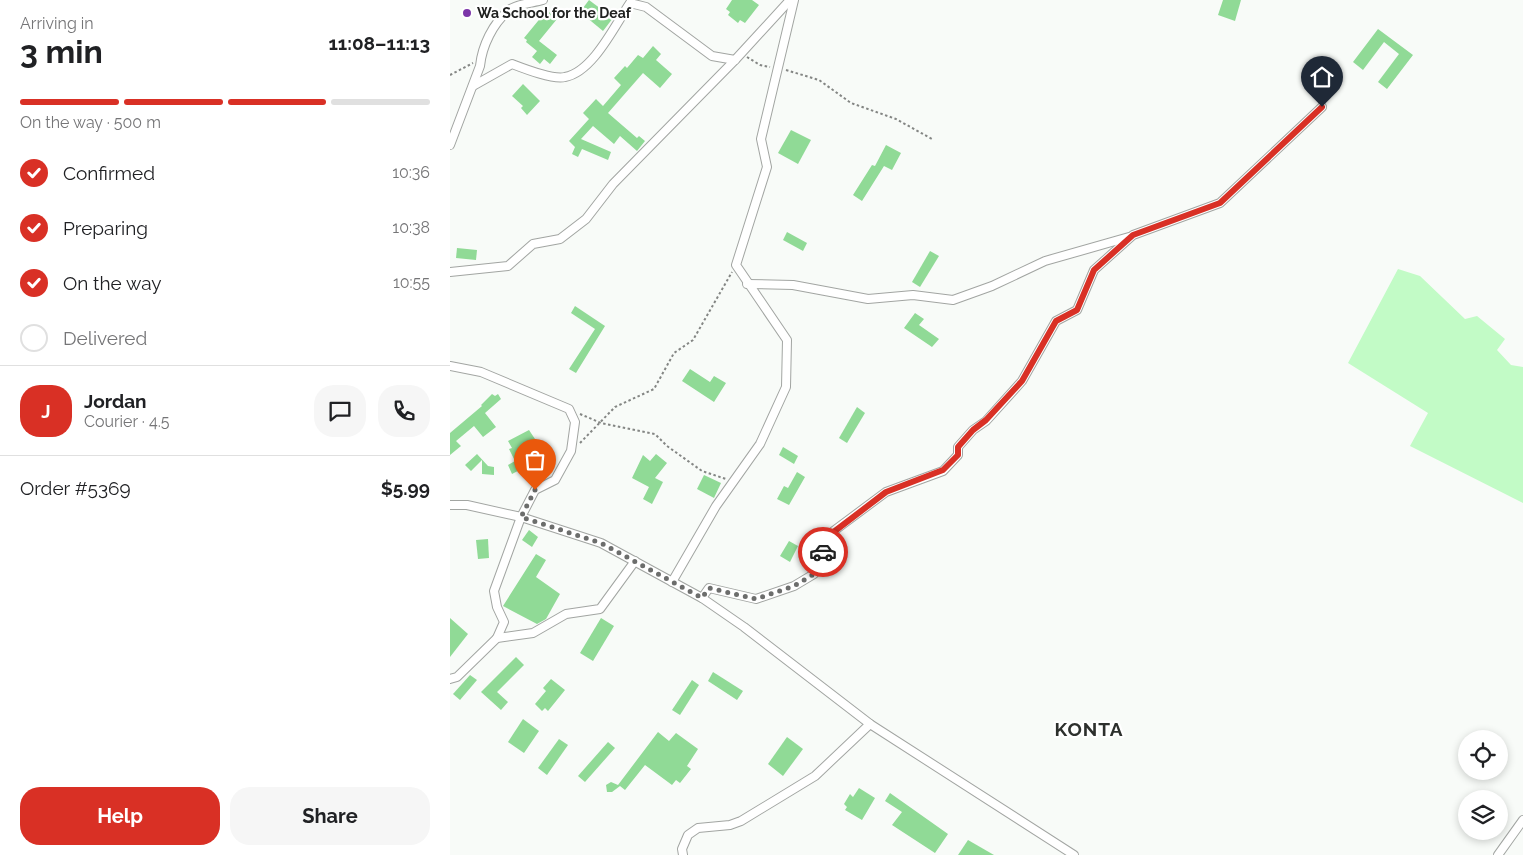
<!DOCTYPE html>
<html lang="en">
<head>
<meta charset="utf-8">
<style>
	:root { --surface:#fff; --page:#f6f6f6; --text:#202124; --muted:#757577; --line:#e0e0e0; --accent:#d93025 }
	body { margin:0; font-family:Raleway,sans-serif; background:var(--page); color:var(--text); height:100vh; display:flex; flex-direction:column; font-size:19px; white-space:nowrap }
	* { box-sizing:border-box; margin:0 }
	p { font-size:16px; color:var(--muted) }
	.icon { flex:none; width:28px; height:28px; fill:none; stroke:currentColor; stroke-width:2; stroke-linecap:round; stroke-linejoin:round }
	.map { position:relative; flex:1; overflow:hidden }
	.side { display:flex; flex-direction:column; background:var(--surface); width:450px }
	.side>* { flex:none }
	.fabs { position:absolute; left:1008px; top:730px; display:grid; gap:10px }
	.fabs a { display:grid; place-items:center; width:50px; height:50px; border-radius:50%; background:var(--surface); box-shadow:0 2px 8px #0003; font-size:25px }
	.pin { position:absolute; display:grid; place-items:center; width:42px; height:42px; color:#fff; margin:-51px -21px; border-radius:50% 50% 50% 0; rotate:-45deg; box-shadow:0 0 5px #0007 }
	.pin .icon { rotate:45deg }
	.courier { position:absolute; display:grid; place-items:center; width:50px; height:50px; margin:-25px; border:4px solid #d93025; border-radius:50%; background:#fff; color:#222; box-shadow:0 1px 6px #0007 }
	.head em { font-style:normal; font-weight:700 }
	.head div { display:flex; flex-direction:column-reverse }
	.head { display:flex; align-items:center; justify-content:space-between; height:85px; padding:0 20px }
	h1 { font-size:32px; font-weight:700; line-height:38px }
	.bar { display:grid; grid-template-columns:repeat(4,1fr); gap:8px 5px; align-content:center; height:60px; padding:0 20px }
	.bar i { height:6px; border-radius:4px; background:var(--line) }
	.bar .selected { background:var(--accent) }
	.bar p { grid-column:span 4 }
	.line { display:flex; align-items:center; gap:12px; padding:0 20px; border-top:1px solid var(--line) }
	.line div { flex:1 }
	.round { display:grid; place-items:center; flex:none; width:52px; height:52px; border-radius:20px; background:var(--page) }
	ol { padding:0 20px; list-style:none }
	li { display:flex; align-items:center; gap:15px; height:55px }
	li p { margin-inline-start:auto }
	li .icon { padding:5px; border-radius:50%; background:var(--accent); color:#fff; stroke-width:4 }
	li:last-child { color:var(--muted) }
	li i { width:28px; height:28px; border:2px solid var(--line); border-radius:50% }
	.primary-button { display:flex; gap:10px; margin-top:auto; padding:10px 20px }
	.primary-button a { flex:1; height:58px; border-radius:20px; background:var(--accent); color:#fff; font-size:20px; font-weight:700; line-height:58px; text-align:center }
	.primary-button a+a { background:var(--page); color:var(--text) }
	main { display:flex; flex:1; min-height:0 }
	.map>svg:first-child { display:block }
	.green { fill:#c2fbc6 }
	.building { fill:#90da96 }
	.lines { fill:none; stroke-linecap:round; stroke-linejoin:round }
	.minor-casing { stroke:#a2a5a2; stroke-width:10 }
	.path { stroke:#848684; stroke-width:2; stroke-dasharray:2.5 2.5; stroke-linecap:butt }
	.minor { stroke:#fff; stroke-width:8 }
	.done { stroke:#6c6d6c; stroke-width:5; stroke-dasharray:0 9 }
	.route { stroke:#d93025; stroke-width:6 }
	.poi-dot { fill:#7c36a9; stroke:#fff; stroke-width:2 }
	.labels { text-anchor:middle; stroke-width:4.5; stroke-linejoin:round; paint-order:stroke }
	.poi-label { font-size:14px; font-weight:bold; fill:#202120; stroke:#fff; text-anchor:start }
	.district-label { font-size:19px; font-weight:bold; letter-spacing:1px; fill:#2d302d; stroke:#fff }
</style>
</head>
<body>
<main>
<section class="side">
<div class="head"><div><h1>3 min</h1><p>Arriving in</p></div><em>11:08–11:13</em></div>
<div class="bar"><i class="selected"></i><i class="selected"></i><i class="selected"></i><i></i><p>On the way · 500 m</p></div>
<ol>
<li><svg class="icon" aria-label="check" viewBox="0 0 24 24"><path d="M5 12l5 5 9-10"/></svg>Confirmed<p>10:36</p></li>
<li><svg class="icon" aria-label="check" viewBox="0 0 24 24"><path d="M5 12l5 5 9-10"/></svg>Preparing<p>10:38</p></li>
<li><svg class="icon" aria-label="check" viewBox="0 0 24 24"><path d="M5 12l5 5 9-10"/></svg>On the way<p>10:55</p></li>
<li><i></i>Delivered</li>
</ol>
<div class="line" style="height:90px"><b class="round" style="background:var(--accent);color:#fff">J</b><div><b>Jordan</b><p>Courier · 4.5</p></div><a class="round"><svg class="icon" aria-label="chat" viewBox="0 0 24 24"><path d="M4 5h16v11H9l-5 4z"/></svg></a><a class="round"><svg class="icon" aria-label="phone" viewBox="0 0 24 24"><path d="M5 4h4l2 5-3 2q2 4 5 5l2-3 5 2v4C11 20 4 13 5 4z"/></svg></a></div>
<div class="line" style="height:65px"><div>Order #5369</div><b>$5.99</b></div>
<div class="primary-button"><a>Help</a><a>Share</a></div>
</section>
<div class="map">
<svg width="1073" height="855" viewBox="0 0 1073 855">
	<rect width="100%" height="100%" fill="#f8fbf8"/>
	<!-- green -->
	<polygon class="green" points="948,269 970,276 1015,319 1027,316 1055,339 1047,350 1061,365 1073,367 1073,503 960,446 978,413 898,363"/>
	<!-- building -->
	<g class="building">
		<polygon points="139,0 163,18 153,31 130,12"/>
		<polygon points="282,0 302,0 309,5 295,23 290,20 288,23 278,15 280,12 276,9"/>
		<polygon points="773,0 791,0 785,21 768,15"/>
		<polygon points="97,10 107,19 89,41 107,55 100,64 94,59 90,64 82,57 87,51 76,42 77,40 74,38"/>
		<polygon points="928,29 963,55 937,89 928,82 949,54 934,42 913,70 903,62"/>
		<polygon points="203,46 211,54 206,60 222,74 210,88 193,73 158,113 187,138 189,136 195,141 187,151 170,136 164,144 143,126 131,139 161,152 158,160 132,149 128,157 122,154 125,147 119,141 139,119 133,113 146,99 153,106 171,85 164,78 175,66 177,68 188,55 193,58"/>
		<polygon points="73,84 90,101 77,115 71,108 73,106 62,96"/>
		<polygon points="341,130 361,140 348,164 328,153"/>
		<polygon points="436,145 451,153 442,170 434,166 412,201 403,195 422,165 425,166"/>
		<polygon points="337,232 357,243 353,251 333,240"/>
		<polygon points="7,248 27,250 26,260 6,258"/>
		<polygon points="480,251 489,256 470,287 462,282"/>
		<polygon points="125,306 155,326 126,373 119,369 145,329 121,313"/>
		<polygon points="465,313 474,319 469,325 489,339 482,347 454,328"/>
		<polygon points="240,369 260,382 264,376 276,383 264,402 232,381"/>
		<polygon points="42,394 45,396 48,394 51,399 35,413 46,427 33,437 24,426 6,441 11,446 0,455 0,433 32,406 31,405"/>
		<polygon points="407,407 415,413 397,443 389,438"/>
		<polygon points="79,430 85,439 93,443 85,462 62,474 58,465 65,461 59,449 62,448 58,441"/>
		<polygon points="333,447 348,456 344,464 329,455"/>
		<polygon points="27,454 38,466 44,467 44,475 32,474 32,460 21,471 15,465"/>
		<polygon points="206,454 217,463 205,478 213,482 202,504 193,499 199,487 182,478 193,455 200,461"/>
		<polygon points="347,472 355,477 339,505 327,499 334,486 338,488"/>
		<polygon points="254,475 271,483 264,498 247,489"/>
		<polygon points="79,530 88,537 82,547 72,540"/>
		<polygon points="38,539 39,558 28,559 26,540"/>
		<polygon points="339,541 348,546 340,562 330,556"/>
		<polygon points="86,554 96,560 86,577 110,594 96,619 87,624 53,606"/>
		<polygon points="0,618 18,634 0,657"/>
		<polygon points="151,618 164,626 143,661 130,653"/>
		<polygon points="66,657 74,665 47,692 58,702 51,710 31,692"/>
		<polygon points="263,672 293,691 287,700 258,681"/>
		<polygon points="20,675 27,680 10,700 3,694"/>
		<polygon points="101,679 115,690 98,711 95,708 92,711 85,704 96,691 93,688"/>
		<polygon points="242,680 249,685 230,715 222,710"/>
		<polygon points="73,719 89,731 74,753 58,742"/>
		<polygon points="208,732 219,741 226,733 248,749 237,766 241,769 230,783 226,780 222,785 195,765 175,790 170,786 162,792 157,792 156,785 161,782 168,785"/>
		<polygon points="337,737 353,749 333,776 318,764"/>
		<polygon points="109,739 118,745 97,775 88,768"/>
		<polygon points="158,742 165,748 135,782 128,776"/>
		<polygon points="409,788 425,798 412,820 395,810 397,807 394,804 400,794 403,797"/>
		<polygon points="440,793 498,834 485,853 442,825 452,812 435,801"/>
		<polygon points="518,840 544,855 508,855"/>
	</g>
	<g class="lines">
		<!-- minor casing -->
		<g class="minor-casing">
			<g id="minor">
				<path d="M 23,86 L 62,64 C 75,69 103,80 115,77 C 143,72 165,25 180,3 L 196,7 L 262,56 L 285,60"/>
				<path d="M 0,145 L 30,66 C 32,46 43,23 59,10 C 66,4 83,3 93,0"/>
				<polyline points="0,272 58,266 83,244 110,239 136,219 163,184 285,60 340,0"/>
				<polyline points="297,284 343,285 418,299 463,295 503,300 542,286 595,261 679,237"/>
				<polyline points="0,366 31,372 119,409 125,422 121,451 105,480 85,490 71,517 44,591 47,607 54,622 47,638"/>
				<polyline points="0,505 17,505 71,517 151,543 252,598 294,627 420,724 624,855"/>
				<polyline points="222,582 266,506 310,444 336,387 337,340 286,265 317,167 311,139 344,0"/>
				<polyline points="252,598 259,588 306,599 344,586 364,574 381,533 436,492 493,471 508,455 508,447 523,430 536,421 572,381 606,321 627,310 644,270 683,235 770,203 872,107"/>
				<polyline points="0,679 7,677 47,638 83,633 116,614 150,609 185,561"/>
				<polyline points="233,855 232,849 238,835 248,828 280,825 291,821 365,776 420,724"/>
				<polyline points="1048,855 1073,820"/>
			</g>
		</g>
		<!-- path -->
		<g class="path">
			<polyline points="297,57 310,65 320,67"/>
			<polyline points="336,70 369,80 401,103 446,119 482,139"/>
			<polyline points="0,75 23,63"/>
			<polyline points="130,414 151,423 205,434 217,446 252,471 276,479"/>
			<polyline points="130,443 165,407 204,389 224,353 243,340 282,272"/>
		</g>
		<!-- minor -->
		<use href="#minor" class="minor"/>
	</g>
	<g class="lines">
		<!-- done -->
		<polyline class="done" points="85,490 71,517 151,543 252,598 259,588 306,599 344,586 364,574 373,552"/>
		<!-- route -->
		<polyline class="route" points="373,552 381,534 436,492 493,470 508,455 508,447 523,430 536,420 572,381 606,321 627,310 644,270 683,235 770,203 872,107"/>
	</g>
	<!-- markers -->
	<circle class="poi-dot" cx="17" cy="13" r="5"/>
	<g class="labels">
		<!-- poi labels -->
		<g class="poi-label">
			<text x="27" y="18">Wa School for the Deaf</text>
		</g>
		<!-- district labels -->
		<g class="district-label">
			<text x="639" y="736">KONTA</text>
		</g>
	</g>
</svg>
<div class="fabs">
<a><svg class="icon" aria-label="locate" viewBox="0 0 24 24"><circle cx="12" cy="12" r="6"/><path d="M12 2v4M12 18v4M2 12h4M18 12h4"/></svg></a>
<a><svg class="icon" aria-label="layers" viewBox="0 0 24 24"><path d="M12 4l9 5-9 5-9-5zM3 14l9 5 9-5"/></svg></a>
</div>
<div class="pin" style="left:85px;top:490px;background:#ea580c"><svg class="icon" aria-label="bag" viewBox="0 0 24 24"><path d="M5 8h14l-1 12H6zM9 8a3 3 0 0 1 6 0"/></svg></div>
<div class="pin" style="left:872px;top:107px;background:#1f2937"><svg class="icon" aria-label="home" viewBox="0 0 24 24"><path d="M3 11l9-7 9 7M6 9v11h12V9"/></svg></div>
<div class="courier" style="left:373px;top:552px"><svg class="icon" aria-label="car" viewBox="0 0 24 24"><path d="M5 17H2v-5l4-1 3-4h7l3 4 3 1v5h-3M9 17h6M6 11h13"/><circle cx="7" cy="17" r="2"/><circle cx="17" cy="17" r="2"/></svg></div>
</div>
</main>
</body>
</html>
